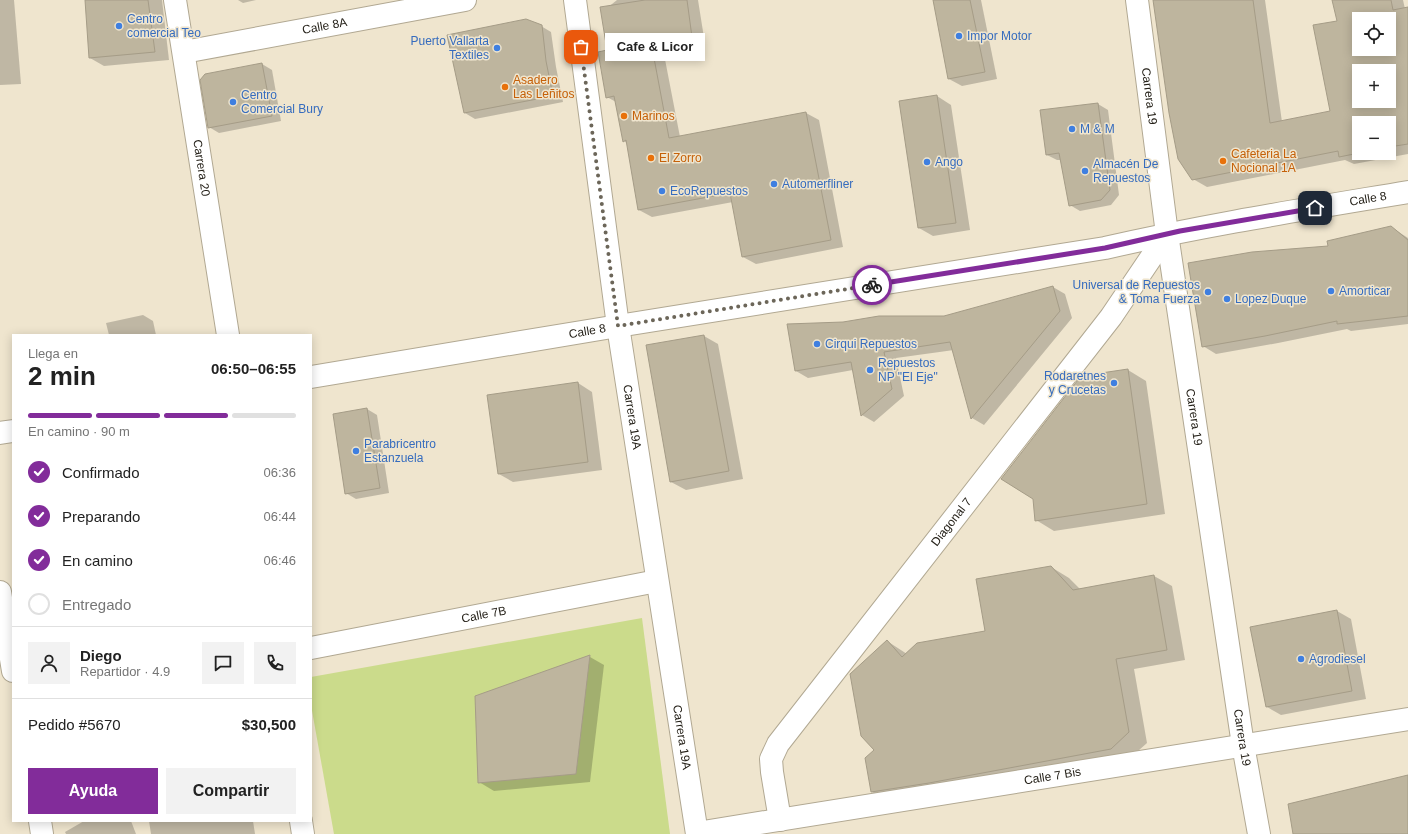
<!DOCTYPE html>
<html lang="es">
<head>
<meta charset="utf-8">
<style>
	:root { --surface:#fff; --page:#f2f2f2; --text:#222; --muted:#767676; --line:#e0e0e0; --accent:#822c9a }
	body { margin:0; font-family:Arial,sans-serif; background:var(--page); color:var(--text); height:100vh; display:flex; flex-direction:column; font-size:15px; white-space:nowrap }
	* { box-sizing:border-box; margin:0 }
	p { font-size:13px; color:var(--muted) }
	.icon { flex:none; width:22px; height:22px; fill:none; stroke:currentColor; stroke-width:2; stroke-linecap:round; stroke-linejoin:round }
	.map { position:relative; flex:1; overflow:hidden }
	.side { position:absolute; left:12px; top:334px; width:300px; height:488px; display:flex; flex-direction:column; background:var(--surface); border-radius:0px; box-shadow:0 2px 10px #0003 }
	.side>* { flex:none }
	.fabs { position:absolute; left:1352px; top:12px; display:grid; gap:8px }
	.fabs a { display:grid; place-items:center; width:44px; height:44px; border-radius:0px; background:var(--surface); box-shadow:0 2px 10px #0003; font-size:20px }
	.pin { position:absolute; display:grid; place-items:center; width:34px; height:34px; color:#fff; margin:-17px; border-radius:8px; box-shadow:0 2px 6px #0006 }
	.courier { position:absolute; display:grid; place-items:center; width:40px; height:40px; margin:-20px; border:3px solid #822c9a; border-radius:50%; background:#fff; color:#222; box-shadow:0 1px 5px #0007 }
	.bubble { position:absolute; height:28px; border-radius:0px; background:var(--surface); box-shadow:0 2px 10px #0003; font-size:13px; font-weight:800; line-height:28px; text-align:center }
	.head em { font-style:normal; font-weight:800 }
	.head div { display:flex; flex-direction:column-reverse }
	.head { display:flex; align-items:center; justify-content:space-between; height:68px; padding:0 16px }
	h1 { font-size:26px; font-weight:800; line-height:30px }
	.bar { display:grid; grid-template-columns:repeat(4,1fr); gap:6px 4px; align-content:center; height:48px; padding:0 16px }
	.bar i { height:5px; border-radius:3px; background:var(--line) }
	.bar .current { background:var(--accent) }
	.bar p { grid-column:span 4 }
	.line { display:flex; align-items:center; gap:10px; padding:0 16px; border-top:1px solid var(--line) }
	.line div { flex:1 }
	.round { display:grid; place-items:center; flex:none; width:42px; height:42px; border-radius:0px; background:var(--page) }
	ol { padding:0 16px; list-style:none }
	li { display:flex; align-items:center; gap:12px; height:44px }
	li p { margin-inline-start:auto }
	li .icon { padding:4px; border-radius:50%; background:var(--accent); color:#fff; stroke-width:4 }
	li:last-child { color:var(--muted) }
	li i { width:22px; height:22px; border:2px solid var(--line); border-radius:50% }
	.cta { display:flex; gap:8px; margin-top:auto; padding:8px 16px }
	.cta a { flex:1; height:46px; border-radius:0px; background:var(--accent); color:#fff; font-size:16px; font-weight:800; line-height:46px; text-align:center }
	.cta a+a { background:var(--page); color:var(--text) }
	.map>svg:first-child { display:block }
	.green { fill:#cbdb8b }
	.shadow { fill:#0003; fill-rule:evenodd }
	.building { fill:#beb59e; stroke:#a59c87; fill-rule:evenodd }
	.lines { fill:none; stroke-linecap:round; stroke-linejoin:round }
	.minor-casing { stroke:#b1a892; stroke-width:24 }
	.minor { stroke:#fff; stroke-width:22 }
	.done { stroke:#6c6659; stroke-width:4; stroke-dasharray:0 7.2 }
	.route { stroke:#822c9a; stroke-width:5 }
	.shop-dot { fill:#3f7fe0; stroke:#efe5ce; stroke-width:1.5 }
	.food-dot { fill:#e8710a; stroke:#efe5ce; stroke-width:1.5 }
	.labels { text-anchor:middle; stroke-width:3; stroke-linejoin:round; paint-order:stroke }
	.shop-label { font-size:12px; fill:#366cbe; stroke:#efe5ce; text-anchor:start }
	.street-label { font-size:12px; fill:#26221a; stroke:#efe5ce }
	.food-label { font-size:12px; fill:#c56008; stroke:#efe5ce; text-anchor:start }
</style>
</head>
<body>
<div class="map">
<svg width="1408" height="834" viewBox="0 0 1408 834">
	<rect width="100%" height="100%" fill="#efe5ce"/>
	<!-- green -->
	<polygon class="green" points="642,618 670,834 334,834 311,705 311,677"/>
	<!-- shadow -->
	<g class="shadow">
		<polygon points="0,0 14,0 21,84 0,85"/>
		<polygon points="86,0 162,0 169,60 104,66 90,58"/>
		<polygon points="238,0 256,0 243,3"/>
		<polygon points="617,0 698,0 705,44 663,49 680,137 806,113 819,120 843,247 756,264 743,257 733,202 652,217 639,210 628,144 624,141 616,102 607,97 608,51 602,12"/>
		<polygon points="934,0 981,0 997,79 962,86 949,79"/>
		<path d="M 1154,0 L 1265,0 L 1282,122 L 1331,112 L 1338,22 L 1333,0 L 1403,0 L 1405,9 L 1408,8 L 1408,154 L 1354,164 L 1345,160 L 1207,187 L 1193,179 ZM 1359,19 L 1389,19 L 1389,49 L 1359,49 ZM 1359,71 L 1389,71 L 1389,101 L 1359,101 ZM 1359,123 L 1389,123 L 1389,153 L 1359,153 Z"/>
		<polygon points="541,26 551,32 556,67 563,102 475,119 465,113"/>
		<polygon points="262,64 272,70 281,121 219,133 209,127"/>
		<polygon points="937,96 951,105 970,230 933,236 919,228"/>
		<polygon points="1098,104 1108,110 1119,195 1111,205 1080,211 1070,205 1061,160 1057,160 1047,155 1041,111"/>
		<polygon points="1391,227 1408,238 1408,324 1351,331 1347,329 1278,343 1216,354 1203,346 1329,246"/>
		<polygon points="1053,287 1065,294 1072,318 984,425 972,418 954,350 896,358 904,396 874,422 862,415 853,370 808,378 796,371 944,317"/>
		<polygon points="143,315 153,321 156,335 109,335 106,323"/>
		<polygon points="704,336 718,344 743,479 686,490 671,482"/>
		<polygon points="1128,370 1146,381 1165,514 1054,531 1036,520"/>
		<polygon points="578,383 592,392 602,470 513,482 499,474"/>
		<polygon points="367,409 377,415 389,493 356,499 346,493"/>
		<polygon points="1051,567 1069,578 1080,589 1154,576 1172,586 1185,660 1134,669 1147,743 1129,759 890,802 872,792 887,641 907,654 986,632"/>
		<polygon points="1337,611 1351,619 1366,699 1281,715 1267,707"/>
		<polygon points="590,657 604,665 590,782 494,791 479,782 476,697"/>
		<polygon points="84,821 131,821 136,834 66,834 65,832"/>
		<polygon points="149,821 253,821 255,834 151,834"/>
	</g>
	<!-- building -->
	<g class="building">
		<polygon points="85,0 148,0 155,52 89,58"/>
		<polygon points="645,0 687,0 692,37 651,42 669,138 806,112 831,240 742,257 730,193 638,210 626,140 623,142 614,96 606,98 598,52 607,50 600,7"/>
		<polygon points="933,0 970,0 985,72 948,79"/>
		<path d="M 1153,0 L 1253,0 L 1270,123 L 1330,111 L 1313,25 L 1337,21 L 1332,0 L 1391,0 L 1393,10 L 1408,7 L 1408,144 L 1389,147 L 1389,123 L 1359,123 L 1359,153 L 1339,157 L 1338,151 L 1192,180 L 1178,159 L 1169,113 ZM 1359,19 L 1389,19 L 1389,49 L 1359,49 ZM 1359,71 L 1389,71 L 1389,101 L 1359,101 Z"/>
		<polygon points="526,19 542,25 546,61 553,96 464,113 447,35"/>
		<polygon points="262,63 272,116 208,128 200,80 205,74"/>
		<polygon points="937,95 956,223 918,228 899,101"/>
		<polygon points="1098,103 1110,190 1101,200 1069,206 1059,153 1046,155 1040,110"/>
		<polygon points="1391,226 1408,240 1408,316 1337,324 1337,321 1265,336 1202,347 1188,263 1252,252 1328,246 1327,241"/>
		<polygon points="1053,286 1060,311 971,419 950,342 884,352 892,389 861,416 851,362 795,371 787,324 843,322 879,316 944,316"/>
		<polygon points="704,335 729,471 670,482 646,345"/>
		<polygon points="1128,369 1147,504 1035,521 1033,499 1001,479 1081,376"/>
		<polygon points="578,382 588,462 498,474 487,395"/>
		<polygon points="367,408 380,488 345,494 333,414"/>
		<polygon points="1051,566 1073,590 1154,575 1167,650 1116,659 1129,732 1111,749 929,783 871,792 865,758 874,750 861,736 850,674 887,640 902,657 917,643 985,631 976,579"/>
		<polygon points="1337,610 1352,691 1266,707 1250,627"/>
		<polygon points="590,655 576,774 478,783 475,696"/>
		<polygon points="1408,775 1408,834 1293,834 1288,804"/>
	</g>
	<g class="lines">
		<!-- minor casing -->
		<g class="minor-casing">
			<g id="minor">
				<path id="s1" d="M 175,0 L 228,335"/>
				<path id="s2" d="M 575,0 L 618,326 L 697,834"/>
				<path id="s3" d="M 1137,0 L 1167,234 L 1243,745 L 1259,834"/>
				<path id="s4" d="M 184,52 L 465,0"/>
				<path id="s5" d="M 311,377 L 618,326 L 1105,248 C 1205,225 1307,209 1408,192"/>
				<polyline points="0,433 13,431"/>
				<polyline points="0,592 13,671"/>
				<path id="s6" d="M 311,648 L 657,581"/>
				<path id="s7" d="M 780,820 L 772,772 L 771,759 L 778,744 L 1111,317 L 1167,234"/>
				<polyline points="40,821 42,834"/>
				<polyline points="301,821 303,834"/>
				<path id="s8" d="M 697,833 L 1408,719"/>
			</g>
		</g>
		<!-- minor -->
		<use href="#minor" class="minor"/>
	</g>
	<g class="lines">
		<!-- done -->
		<polyline class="done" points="581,47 618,326 872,285"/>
		<!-- route -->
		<polyline class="route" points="872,285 1105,248 1180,231 1315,208"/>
	</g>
	<!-- markers -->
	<g class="shop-dot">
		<circle cx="119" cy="26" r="4"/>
		<circle cx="959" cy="36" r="4"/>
		<circle cx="497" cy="48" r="4"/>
		<circle cx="233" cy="102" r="4"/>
		<circle cx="1072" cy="129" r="4"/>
		<circle cx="927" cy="162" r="4"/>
		<circle cx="1085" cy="171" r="4"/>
		<circle cx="774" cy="184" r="4"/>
		<circle cx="662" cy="191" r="4"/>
		<circle cx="1331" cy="291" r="4"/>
		<circle cx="1208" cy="292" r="4"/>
		<circle cx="1227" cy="299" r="4"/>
		<circle cx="817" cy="344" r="4"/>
		<circle cx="870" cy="370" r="4"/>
		<circle cx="1114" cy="383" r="4"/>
		<circle cx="356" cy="451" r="4"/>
		<circle cx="1301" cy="659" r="4"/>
	</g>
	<g class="food-dot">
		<circle cx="505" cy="87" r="4"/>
		<circle cx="624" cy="116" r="4"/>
		<circle cx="651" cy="158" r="4"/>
		<circle cx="1223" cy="161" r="4"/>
	</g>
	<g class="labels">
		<!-- shop labels -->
		<g class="shop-label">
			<text x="127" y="23">Centro<tspan x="127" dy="14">comercial Teo</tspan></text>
			<text x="967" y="40">Impor Motor</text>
			<text x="489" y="45" text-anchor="end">Puerto Vallarta<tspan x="489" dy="14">Textiles</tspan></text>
			<text x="241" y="99">Centro<tspan x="241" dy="14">Comercial Bury</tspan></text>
			<text x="1080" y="133">M &amp; M</text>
			<text x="935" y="166">Ango</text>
			<text x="1093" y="168">Almacén De<tspan x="1093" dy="14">Repuestos</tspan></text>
			<text x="782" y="188">Automerfliner</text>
			<text x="670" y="195">EcoRepuestos</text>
			<text x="1200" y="289" text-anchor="end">Universal de Repuestos<tspan x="1200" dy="14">&amp; Toma Fuerza</tspan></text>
			<text x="1339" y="295">Amorticar</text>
			<text x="1235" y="303">Lopez Duque</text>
			<text x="825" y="348">Cirqui Repuestos</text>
			<text x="878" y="367">Repuestos<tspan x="878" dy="14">NP "El Eje"</tspan></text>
			<text x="1106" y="380" text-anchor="end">Rodaretnes<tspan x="1106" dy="14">y Crucetas</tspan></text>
			<text x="364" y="448">Parabricentro<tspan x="364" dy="14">Estanzuela</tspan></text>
			<text x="1309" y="663">Agrodiesel</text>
		</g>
		<!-- street labels -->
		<g class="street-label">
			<text dy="4" stroke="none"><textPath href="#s4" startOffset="143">Calle 8A</textPath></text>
			<text dy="4" stroke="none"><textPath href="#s3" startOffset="97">Carrera 19</textPath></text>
			<text dy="4" stroke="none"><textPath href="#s1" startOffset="170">Carrera 20</textPath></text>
			<text dy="4" stroke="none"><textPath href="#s5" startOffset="1072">Calle 8</textPath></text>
			<text dy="4" stroke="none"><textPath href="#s5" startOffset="280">Calle 8</textPath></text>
			<text dy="4" stroke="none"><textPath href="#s3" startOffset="421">Carrera 19</textPath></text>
			<text dy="4" stroke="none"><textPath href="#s2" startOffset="421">Carrera 19A</textPath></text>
			<text dy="4" stroke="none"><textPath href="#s7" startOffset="360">Diagonal 7</textPath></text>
			<text dy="4" stroke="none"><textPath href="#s6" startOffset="176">Calle 7B</textPath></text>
			<text dy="4" stroke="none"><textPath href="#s2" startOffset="745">Carrera 19A</textPath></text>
			<text dy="4" stroke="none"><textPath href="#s3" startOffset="745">Carrera 19</textPath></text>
			<text dy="4" stroke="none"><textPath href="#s8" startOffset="360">Calle 7 Bis</textPath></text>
		</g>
		<!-- food labels -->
		<g class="food-label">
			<text x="513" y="84">Asadero<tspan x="513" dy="14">Las Leñitos</tspan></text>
			<text x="632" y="120">Marinos</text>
			<text x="1231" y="158">Cafeteria La<tspan x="1231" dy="14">Nocional 1A</tspan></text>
			<text x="659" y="162">El Zorro</text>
		</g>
	</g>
</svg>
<div class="fabs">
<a><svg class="icon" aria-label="locate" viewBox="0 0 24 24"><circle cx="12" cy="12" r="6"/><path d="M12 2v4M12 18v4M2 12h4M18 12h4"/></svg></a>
<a>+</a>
<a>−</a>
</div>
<div class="pin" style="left:581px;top:47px;background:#ea580c"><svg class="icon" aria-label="bag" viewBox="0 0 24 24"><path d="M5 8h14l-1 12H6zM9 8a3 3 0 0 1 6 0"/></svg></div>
<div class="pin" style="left:1315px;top:208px;background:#1f2937"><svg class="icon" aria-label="home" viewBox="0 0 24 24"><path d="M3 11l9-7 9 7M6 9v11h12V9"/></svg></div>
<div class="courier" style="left:872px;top:285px"><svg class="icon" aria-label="bike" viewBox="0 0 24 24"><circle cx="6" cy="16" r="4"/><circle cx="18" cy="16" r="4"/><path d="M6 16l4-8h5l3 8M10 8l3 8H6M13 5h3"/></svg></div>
<div class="bubble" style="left:605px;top:33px;width:100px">Cafe &amp; Licor</div>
<section class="side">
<div class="head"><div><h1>2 min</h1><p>Llega en</p></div><em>06:50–06:55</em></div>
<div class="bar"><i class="current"></i><i class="current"></i><i class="current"></i><i></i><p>En camino · 90 m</p></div>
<ol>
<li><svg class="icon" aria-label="check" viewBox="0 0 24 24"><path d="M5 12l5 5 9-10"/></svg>Confirmado<p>06:36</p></li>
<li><svg class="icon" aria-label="check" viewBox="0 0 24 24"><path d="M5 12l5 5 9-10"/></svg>Preparando<p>06:44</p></li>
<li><svg class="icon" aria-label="check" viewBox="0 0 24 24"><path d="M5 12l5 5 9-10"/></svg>En camino<p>06:46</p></li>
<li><i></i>Entregado</li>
</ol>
<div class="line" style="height:72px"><a class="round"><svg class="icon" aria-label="person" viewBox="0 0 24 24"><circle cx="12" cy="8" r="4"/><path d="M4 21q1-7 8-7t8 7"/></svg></a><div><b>Diego</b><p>Repartidor · 4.9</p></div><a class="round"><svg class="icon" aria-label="chat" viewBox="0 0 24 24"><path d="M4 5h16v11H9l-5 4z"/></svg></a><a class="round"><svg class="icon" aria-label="phone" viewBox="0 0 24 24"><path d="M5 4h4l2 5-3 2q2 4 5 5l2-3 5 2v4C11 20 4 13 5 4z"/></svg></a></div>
<div class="line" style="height:52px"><div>Pedido #5670</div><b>$30,500</b></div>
<div class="cta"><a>Ayuda</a><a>Compartir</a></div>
</section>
</div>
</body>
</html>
